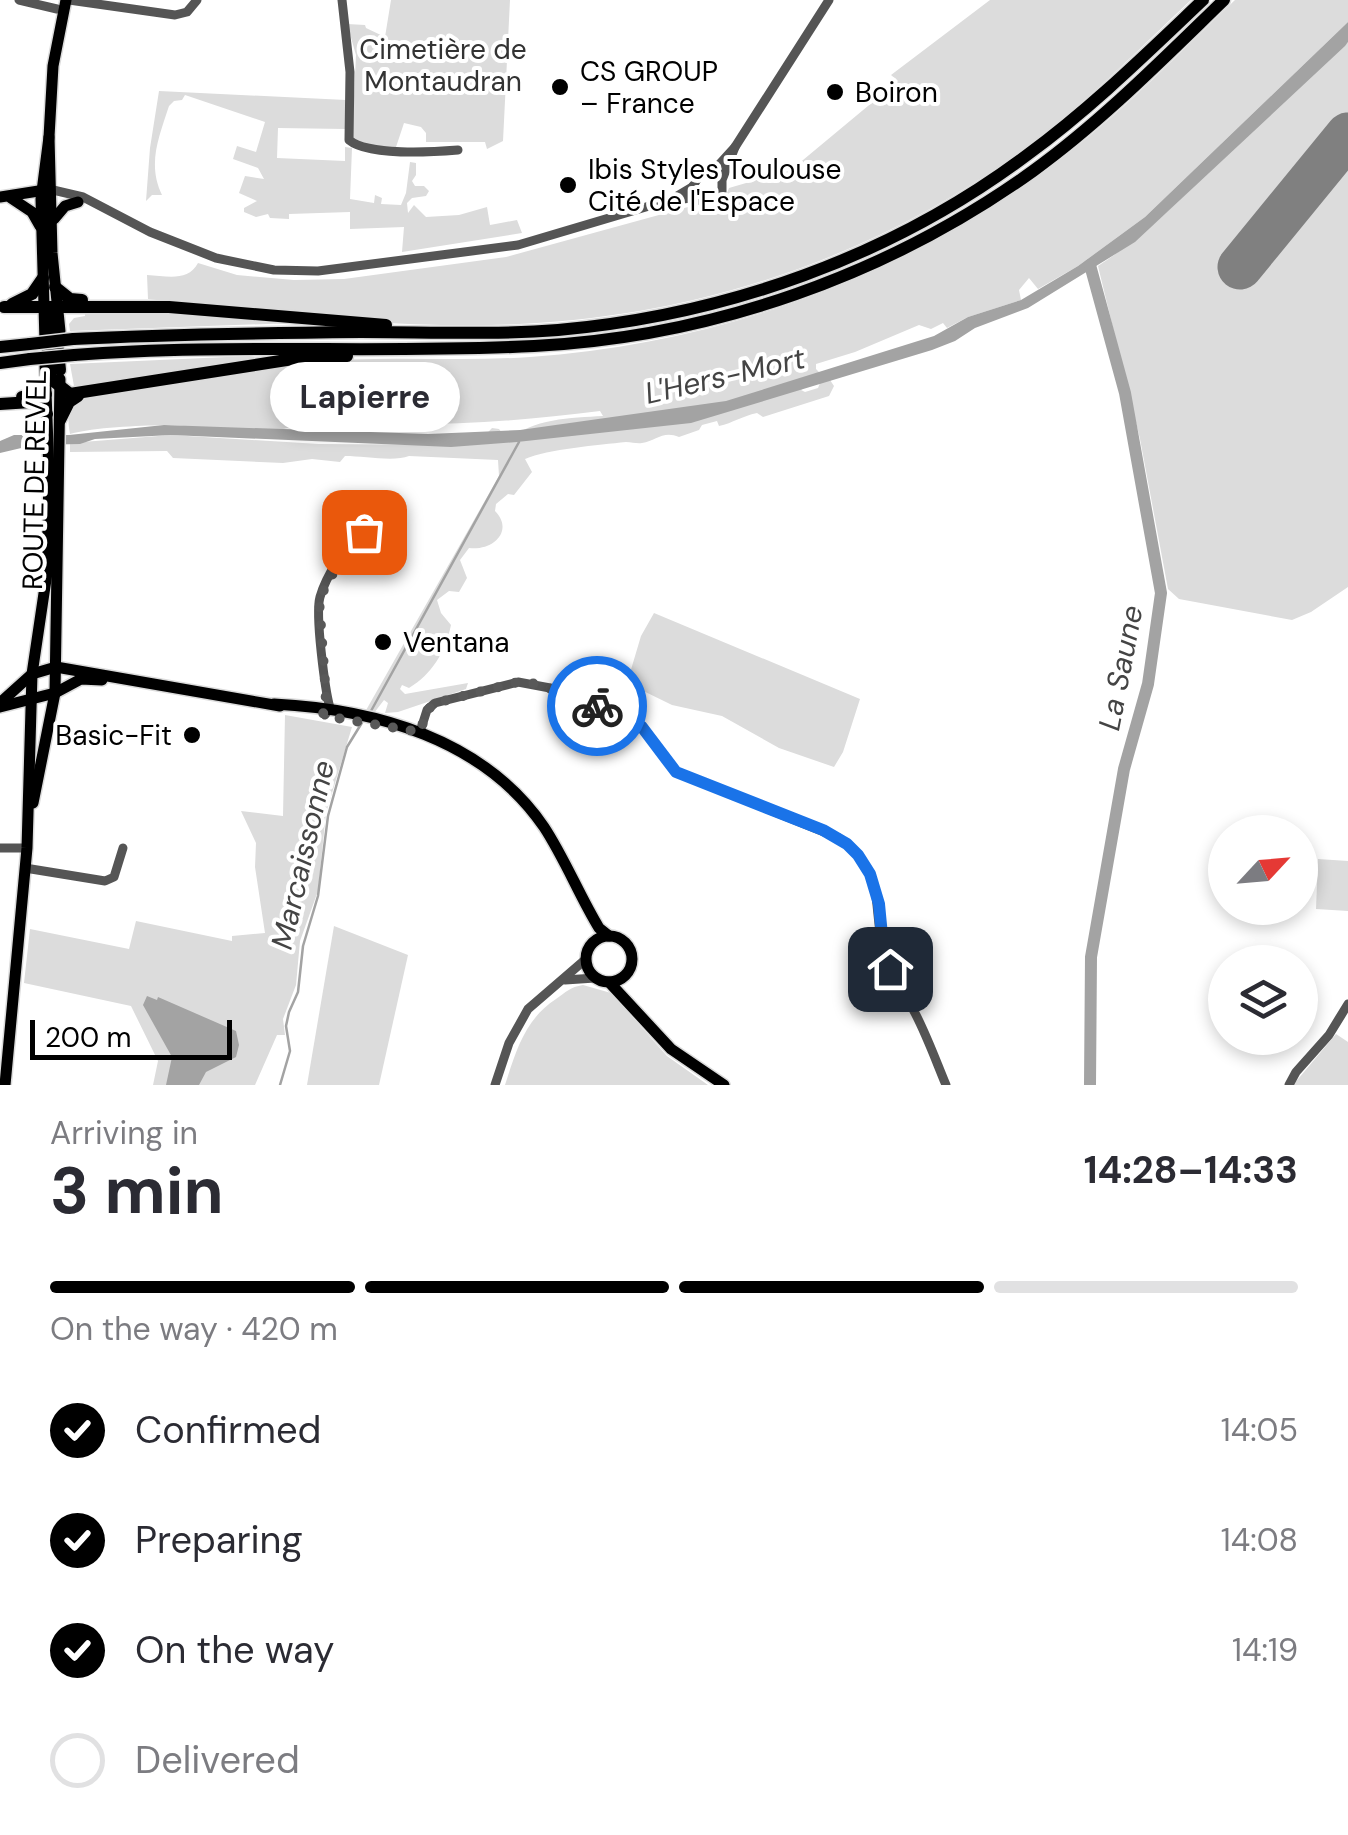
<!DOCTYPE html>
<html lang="en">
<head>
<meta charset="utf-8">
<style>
	:root { --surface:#fff; --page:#f2f2f3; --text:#2b2b33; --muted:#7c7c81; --line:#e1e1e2; --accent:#000 }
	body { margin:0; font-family:"DM Sans",sans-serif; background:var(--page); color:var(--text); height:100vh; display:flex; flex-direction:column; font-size:38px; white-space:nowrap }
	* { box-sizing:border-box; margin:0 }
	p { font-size:32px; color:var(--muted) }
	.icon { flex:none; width:55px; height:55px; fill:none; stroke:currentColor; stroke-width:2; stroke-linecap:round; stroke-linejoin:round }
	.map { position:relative; height:1085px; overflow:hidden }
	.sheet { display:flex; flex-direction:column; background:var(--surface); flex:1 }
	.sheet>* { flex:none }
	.needle { width:65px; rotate:64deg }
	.fabs { position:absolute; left:1208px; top:815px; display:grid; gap:20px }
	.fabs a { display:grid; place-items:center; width:110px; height:110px; border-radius:50%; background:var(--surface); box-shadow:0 5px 15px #0003; font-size:50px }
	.scale { position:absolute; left:30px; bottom:25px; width:202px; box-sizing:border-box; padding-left:10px; border:5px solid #000; border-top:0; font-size:28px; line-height:35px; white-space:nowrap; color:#000; -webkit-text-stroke:8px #fff; paint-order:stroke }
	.pin { position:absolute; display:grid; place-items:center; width:85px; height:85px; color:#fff; margin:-42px; border-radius:20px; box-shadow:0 5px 15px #0006 }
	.courier { position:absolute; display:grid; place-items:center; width:100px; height:100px; margin:-50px; border:8px solid #1a73e8; border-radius:50%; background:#fff; color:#222; box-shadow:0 2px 12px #0007 }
	.bubble { position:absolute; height:70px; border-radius:35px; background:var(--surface); box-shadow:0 5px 15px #0003; font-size:32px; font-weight:700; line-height:70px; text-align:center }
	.summary em { font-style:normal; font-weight:700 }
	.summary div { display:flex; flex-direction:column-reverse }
	.summary { display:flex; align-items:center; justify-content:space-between; height:170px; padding:0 50px }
	h1 { font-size:65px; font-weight:700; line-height:75px }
	.bar { display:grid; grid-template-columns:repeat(4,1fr); gap:15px 10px; align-content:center; height:120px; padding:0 50px }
	.bar i { height:12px; border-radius:8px; background:var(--line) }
	.bar .active { background:var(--accent) }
	.bar p { grid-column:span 4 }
	ol { padding:0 50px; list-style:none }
	li { display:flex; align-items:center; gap:30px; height:110px }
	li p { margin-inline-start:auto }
	li .icon { padding:10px; border-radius:50%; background:var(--accent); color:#fff; stroke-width:4 }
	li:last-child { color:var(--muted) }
	li i { width:55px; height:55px; border:5px solid var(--line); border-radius:50% }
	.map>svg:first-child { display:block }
	.green { fill:#dcdcdc }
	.water { fill:#a3a3a3 }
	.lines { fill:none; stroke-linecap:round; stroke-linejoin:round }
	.stream { stroke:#a3a3a3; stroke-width:2.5 }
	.river { stroke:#a3a3a3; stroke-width:12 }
	.runway { stroke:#808080; stroke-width:45 }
	.major-casing { stroke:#dbdbdb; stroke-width:14 }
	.highway-casing { stroke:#dbdbdb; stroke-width:15 }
	.minor { stroke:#555; stroke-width:9 }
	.major { stroke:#000; stroke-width:11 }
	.highway { stroke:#000; stroke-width:12 }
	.highway-bridge-casing { stroke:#dbdbdb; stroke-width:15; stroke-linecap:butt }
	.highway-bridge { stroke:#000; stroke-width:12 }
	.done { stroke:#595959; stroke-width:10; stroke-dasharray:0 18 }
	.route { stroke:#1a73e8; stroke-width:12 }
	.poi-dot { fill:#000; stroke:#fff; stroke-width:4 }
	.labels { text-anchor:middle; stroke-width:8; stroke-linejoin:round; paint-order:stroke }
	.park-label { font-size:28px; fill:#333; stroke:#fff }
	.poi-label { font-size:28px; fill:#000; stroke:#fff; text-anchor:start }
	.street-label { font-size:28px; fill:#000; stroke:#fff }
	.water-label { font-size:30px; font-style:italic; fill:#444; stroke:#fff }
</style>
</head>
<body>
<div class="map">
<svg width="1348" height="1085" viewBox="0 0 1348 1085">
	<rect width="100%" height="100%" fill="#fff"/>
	<!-- green -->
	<g class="green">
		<polygon points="391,0 510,0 503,141 487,149 485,142 426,142 426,133 421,127 404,123 396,147 364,145 352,138 356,55 347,24 365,25 366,28 385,37"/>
		<path d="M 990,0 L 1191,0 C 1136,52 1082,107 1021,151 C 864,264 681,322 489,325 C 375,327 261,312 148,299 L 147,275 C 167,276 188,282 198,263 L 237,275 L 294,280 L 344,279 L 506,257 L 688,207 C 702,214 711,215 725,208 L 723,203 L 729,188 L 791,170 L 898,81 L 891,75 Z"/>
		<path d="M 1235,0 L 1348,0 L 1348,22 L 1145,217 L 1078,266 L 1038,289 L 1029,278 L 1019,290 L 1021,300 L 968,317 L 947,328 L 943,323 L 931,329 L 919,325 L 855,352 L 816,364 L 816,369 L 823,376 L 801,390 L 805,392 L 818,388 L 820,383 L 830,380 L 834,386 L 829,396 L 763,417 L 757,413 C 742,416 733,423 719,426 L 717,421 L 702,425 L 699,430 L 679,437 C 663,430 656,441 642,443 C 637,444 632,442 626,442 C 599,445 548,449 525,459 L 532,472 L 514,495 L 508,494 L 496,504 L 495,511 C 514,530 494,551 469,548 L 460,560 L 467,578 L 459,592 L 449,591 L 437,600 L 441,613 L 451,625 C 445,653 432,674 409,688 L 402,685 L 400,689 L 405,694 L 468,683 L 466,689 L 398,712 L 385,713 L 388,703 L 384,700 L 374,713 L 365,712 L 499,476 L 498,460 L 409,456 C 394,462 364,456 345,456 L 340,462 L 312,459 L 283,463 L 173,458 L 167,451 L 70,452 L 70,443 L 171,435 L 319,444 L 476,445 L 492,428 L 499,429 L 508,441 C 532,418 571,418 603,416 L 600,411 C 500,424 403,428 303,420 C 281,442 196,424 164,425 C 138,426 95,427 70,434 C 68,422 66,409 78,400 C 90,393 144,388 160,385 C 210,377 260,366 310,362 C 383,355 457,362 530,357 C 726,343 912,274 1067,154 C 1127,108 1180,52 1235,0 Z"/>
		<path d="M 1348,42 L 1348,587 L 1311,612 L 1292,620 L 1179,599 L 1168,589 L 1140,439 L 1098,266 C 1135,242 1165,215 1196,184 Z"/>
		<path d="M 159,91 L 346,100 L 345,129 L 278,128 L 277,158 L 345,161 L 345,147 L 352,148 L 350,199 L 374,203 L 375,195 L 382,198 L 381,204 L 401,205 L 406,193 L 410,162 L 416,163 L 416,175 L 412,181 L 415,186 L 424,186 L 429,191 L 426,196 L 412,198 L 407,203 L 408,213 L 414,205 L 426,217 L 459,215 L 487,207 L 490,225 L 517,220 L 522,233 L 402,252 L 404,227 L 350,229 L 350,212 L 289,214 L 289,219 L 270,218 L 268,214 L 256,217 L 244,212 L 244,208 L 257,201 L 239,193 L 245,176 L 264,179 L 258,168 L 233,159 L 237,146 L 256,152 L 265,122 L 185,95 L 182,100 L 174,101 L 169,106 C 159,137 147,164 162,195 L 152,195 L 146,201 L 150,148 Z"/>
		<polygon points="85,312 144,312 294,323 70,331 69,324 74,318 85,316"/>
		<polygon points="249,356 255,357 252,361 81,387 74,386 70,364"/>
		<polygon points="654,613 860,699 843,752 834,767 779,748 722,716 672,705 627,683 641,636"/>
		<polygon points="285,715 352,727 326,813 318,891 300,941 296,985 283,1019 285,1035 277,1035 255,1085 153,1085 158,1061 131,1006 24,983 30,929 129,949 136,921 232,941 232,936 265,933 255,867 256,843 241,811 283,816"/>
		<polygon points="1318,859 1348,861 1348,911 1316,909"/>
		<polygon points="334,926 408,955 379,1085 307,1085"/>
		<path d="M 583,985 L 611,993 L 667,1056 L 708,1085 L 505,1085 C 516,1051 525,1019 556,999 C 566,992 570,987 583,985 Z"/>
		<polygon points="1336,1034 1348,1042 1348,1085 1293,1085"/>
	</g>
	<!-- water -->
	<g class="water">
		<polygon points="1348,22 1348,42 1345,46 1135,242 1028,308 975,328 955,341 932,350 691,423 517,442 451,447 171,435 95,439 80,444 34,445 0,453 0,441 14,435 69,435 164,425 428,434 520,430 726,401 934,336 968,317 1021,300 1078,266 1145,217"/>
		<polygon points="147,996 157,1000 158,997 236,1031 239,1045 236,1057 206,1072 199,1085 166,1085 172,1057 143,1005"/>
	</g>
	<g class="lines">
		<!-- stream -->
		<g class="stream">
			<polyline points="371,711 519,442"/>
			<polyline points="280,1085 290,1051 286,1026 289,1012 298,992 303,946 318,896 328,816 347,747 363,721"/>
		</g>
		<!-- river -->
		<polyline class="river" points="1090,1085 1091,957 1124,769 1148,684 1161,593 1125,393 1090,265"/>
		<!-- runway -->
		<polyline class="runway" points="1240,267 1348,135"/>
		<!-- major casing -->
		<g class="major-casing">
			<g id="major">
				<polyline points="0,197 45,190"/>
				<polyline points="11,198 32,212 40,226"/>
				<polyline points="54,219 65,206 78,202"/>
				<polyline points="60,331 52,253 49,137 53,66 66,0"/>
				<polyline points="45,342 41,199 49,137"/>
				<polyline points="0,703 32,674 56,667 280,706"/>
				<path d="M 274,704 C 375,709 484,739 544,827 C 565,859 579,895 599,928 L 609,936"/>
				<polyline points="0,707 55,693 81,679 102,680"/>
				<polyline points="33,803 55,693 60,379"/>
				<circle cx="609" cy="959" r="23"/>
				<polyline points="609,982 671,1049 724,1085"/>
				<polyline points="5,1085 27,848 32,674 47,573 49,473 45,365"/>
			</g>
		</g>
		<!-- highway casing -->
		<g class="highway-casing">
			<g id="highway">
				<polyline points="55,287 70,299 82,300"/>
				<polyline points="12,304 32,294 43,278"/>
				<polyline points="4,307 169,307 386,325"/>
				<polyline points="44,307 55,323 60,370"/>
				<polyline points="46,333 51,379 70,394 293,359 347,356"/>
				<path d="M 73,339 C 169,334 265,333 361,332 C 426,332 493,335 558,330 C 726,315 891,257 1027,155 C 1090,109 1146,54 1203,0"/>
				<polyline points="0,347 30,344"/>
				<path d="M 74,355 C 227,343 381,354 534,346 C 712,337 888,275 1033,171 C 1102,121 1163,59 1224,0"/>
				<polyline points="0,363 30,359"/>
				<polyline points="22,397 46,394"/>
				<polyline points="0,404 31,402 47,414"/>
				<polyline points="60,420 69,402 78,396"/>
			</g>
		</g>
		<!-- minor -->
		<g class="minor">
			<polyline points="19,0 57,9"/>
			<polyline points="69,0 175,15 187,12 197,0"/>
			<path d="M 342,0 L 350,72 L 349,140 C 368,156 433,152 458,150"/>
			<polyline points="53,190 83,197 150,232 216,258 274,270 318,271 518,245 666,201 691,198 711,204 722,195 722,180 735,147"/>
			<polyline points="677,196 692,187 701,174 715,169 735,147 829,0"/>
			<path d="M 325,715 L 330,708 C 325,690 315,615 320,597 C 325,579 347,540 364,532"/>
			<path d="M 420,732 L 427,710 L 435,703 L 518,682 L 550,688 L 632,720 L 649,735 L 676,772 L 839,838 C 891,879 869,907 886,958 C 892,977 906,995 915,1013 C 927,1036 936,1061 946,1085"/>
			<polyline points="0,848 27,848"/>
			<polyline points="25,868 105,881 114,877 123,848"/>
			<polyline points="565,980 595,978"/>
			<polyline points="495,1085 509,1043 528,1009 586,959"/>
			<polyline points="1289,1085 1296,1072 1329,1035 1348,1004"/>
		</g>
		<!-- major -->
		<use href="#major" class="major"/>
		<!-- highway -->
		<use href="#highway" class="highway"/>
		<!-- highway-bridge casing -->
		<g class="highway-bridge-casing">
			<g id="highway-bridge">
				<polyline points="30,344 73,339"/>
				<polyline points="30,359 74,355"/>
			</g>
		</g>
		<!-- highway-bridge -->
		<use href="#highway-bridge" class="highway-bridge"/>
	</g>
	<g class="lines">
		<!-- done -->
		<polyline class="done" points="364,532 349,544 319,599 326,696 321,710 325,716 420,732 427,710 436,703 518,682 538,684 597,706"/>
		<!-- route -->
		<polyline class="route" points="597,706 642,727 676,772 823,830 847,844 858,855 870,874 879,904 883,946 890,969"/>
	</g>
	<!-- markers -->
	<g class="poi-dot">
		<circle cx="560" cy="87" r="10"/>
		<circle cx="835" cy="92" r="10"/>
		<circle cx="568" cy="185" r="10"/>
		<circle cx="383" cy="642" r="10"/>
		<circle cx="192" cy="735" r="10"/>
	</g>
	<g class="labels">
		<!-- park labels -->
		<g class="park-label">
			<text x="443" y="59">Cimetière de<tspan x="443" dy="32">Montaudran</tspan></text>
		</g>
		<!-- poi labels -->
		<g class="poi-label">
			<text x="580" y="81">CS GROUP<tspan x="580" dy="32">– France</tspan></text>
			<text x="855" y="102">Boiron</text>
			<text x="588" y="179">Ibis Styles Toulouse<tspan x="588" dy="32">Cité de l'Espace</tspan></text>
			<text x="403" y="652">Ventana</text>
			<text x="172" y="745" text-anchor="end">Basic-Fit</text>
		</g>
		<!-- street labels -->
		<g class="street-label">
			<text transform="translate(34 480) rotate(-89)" y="10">ROUTE DE REVEL</text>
		</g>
		<!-- water labels -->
		<g class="water-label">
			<text transform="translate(725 376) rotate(-13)" y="10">L'Hers-Mort</text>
			<text transform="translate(1121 668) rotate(-79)" y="10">La Saune</text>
			<text transform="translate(303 855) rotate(-77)" y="10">Marcaissonne</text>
		</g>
	</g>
</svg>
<div class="fabs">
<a><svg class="needle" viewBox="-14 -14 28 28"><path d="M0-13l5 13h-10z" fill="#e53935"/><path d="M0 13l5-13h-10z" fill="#7c7c81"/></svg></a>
<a><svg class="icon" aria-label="layers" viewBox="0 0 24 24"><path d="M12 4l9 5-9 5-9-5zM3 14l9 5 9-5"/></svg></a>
</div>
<div class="scale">200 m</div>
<div class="pin" style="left:364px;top:532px;background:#ea580c"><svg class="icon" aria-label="bag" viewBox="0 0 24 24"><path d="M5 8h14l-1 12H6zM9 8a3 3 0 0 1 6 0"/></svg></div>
<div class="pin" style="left:890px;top:969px;background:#1f2937"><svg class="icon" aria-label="home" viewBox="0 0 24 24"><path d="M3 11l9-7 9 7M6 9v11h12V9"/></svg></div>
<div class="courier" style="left:597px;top:706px"><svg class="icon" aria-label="bike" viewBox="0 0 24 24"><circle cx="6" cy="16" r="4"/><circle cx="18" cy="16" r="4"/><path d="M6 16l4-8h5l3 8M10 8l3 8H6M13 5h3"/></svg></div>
<div class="bubble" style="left:270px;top:362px;width:190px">Lapierre</div>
</div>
<section class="sheet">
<div class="summary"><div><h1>3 min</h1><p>Arriving in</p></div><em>14:28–14:33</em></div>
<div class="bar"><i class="active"></i><i class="active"></i><i class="active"></i><i></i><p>On the way · 420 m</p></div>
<ol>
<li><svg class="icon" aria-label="check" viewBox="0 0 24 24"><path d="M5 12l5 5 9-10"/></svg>Confirmed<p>14:05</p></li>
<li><svg class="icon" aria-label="check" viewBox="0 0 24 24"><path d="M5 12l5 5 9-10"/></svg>Preparing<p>14:08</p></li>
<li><svg class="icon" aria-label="check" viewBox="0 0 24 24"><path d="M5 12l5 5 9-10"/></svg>On the way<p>14:19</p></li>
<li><i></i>Delivered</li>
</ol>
</section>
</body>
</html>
